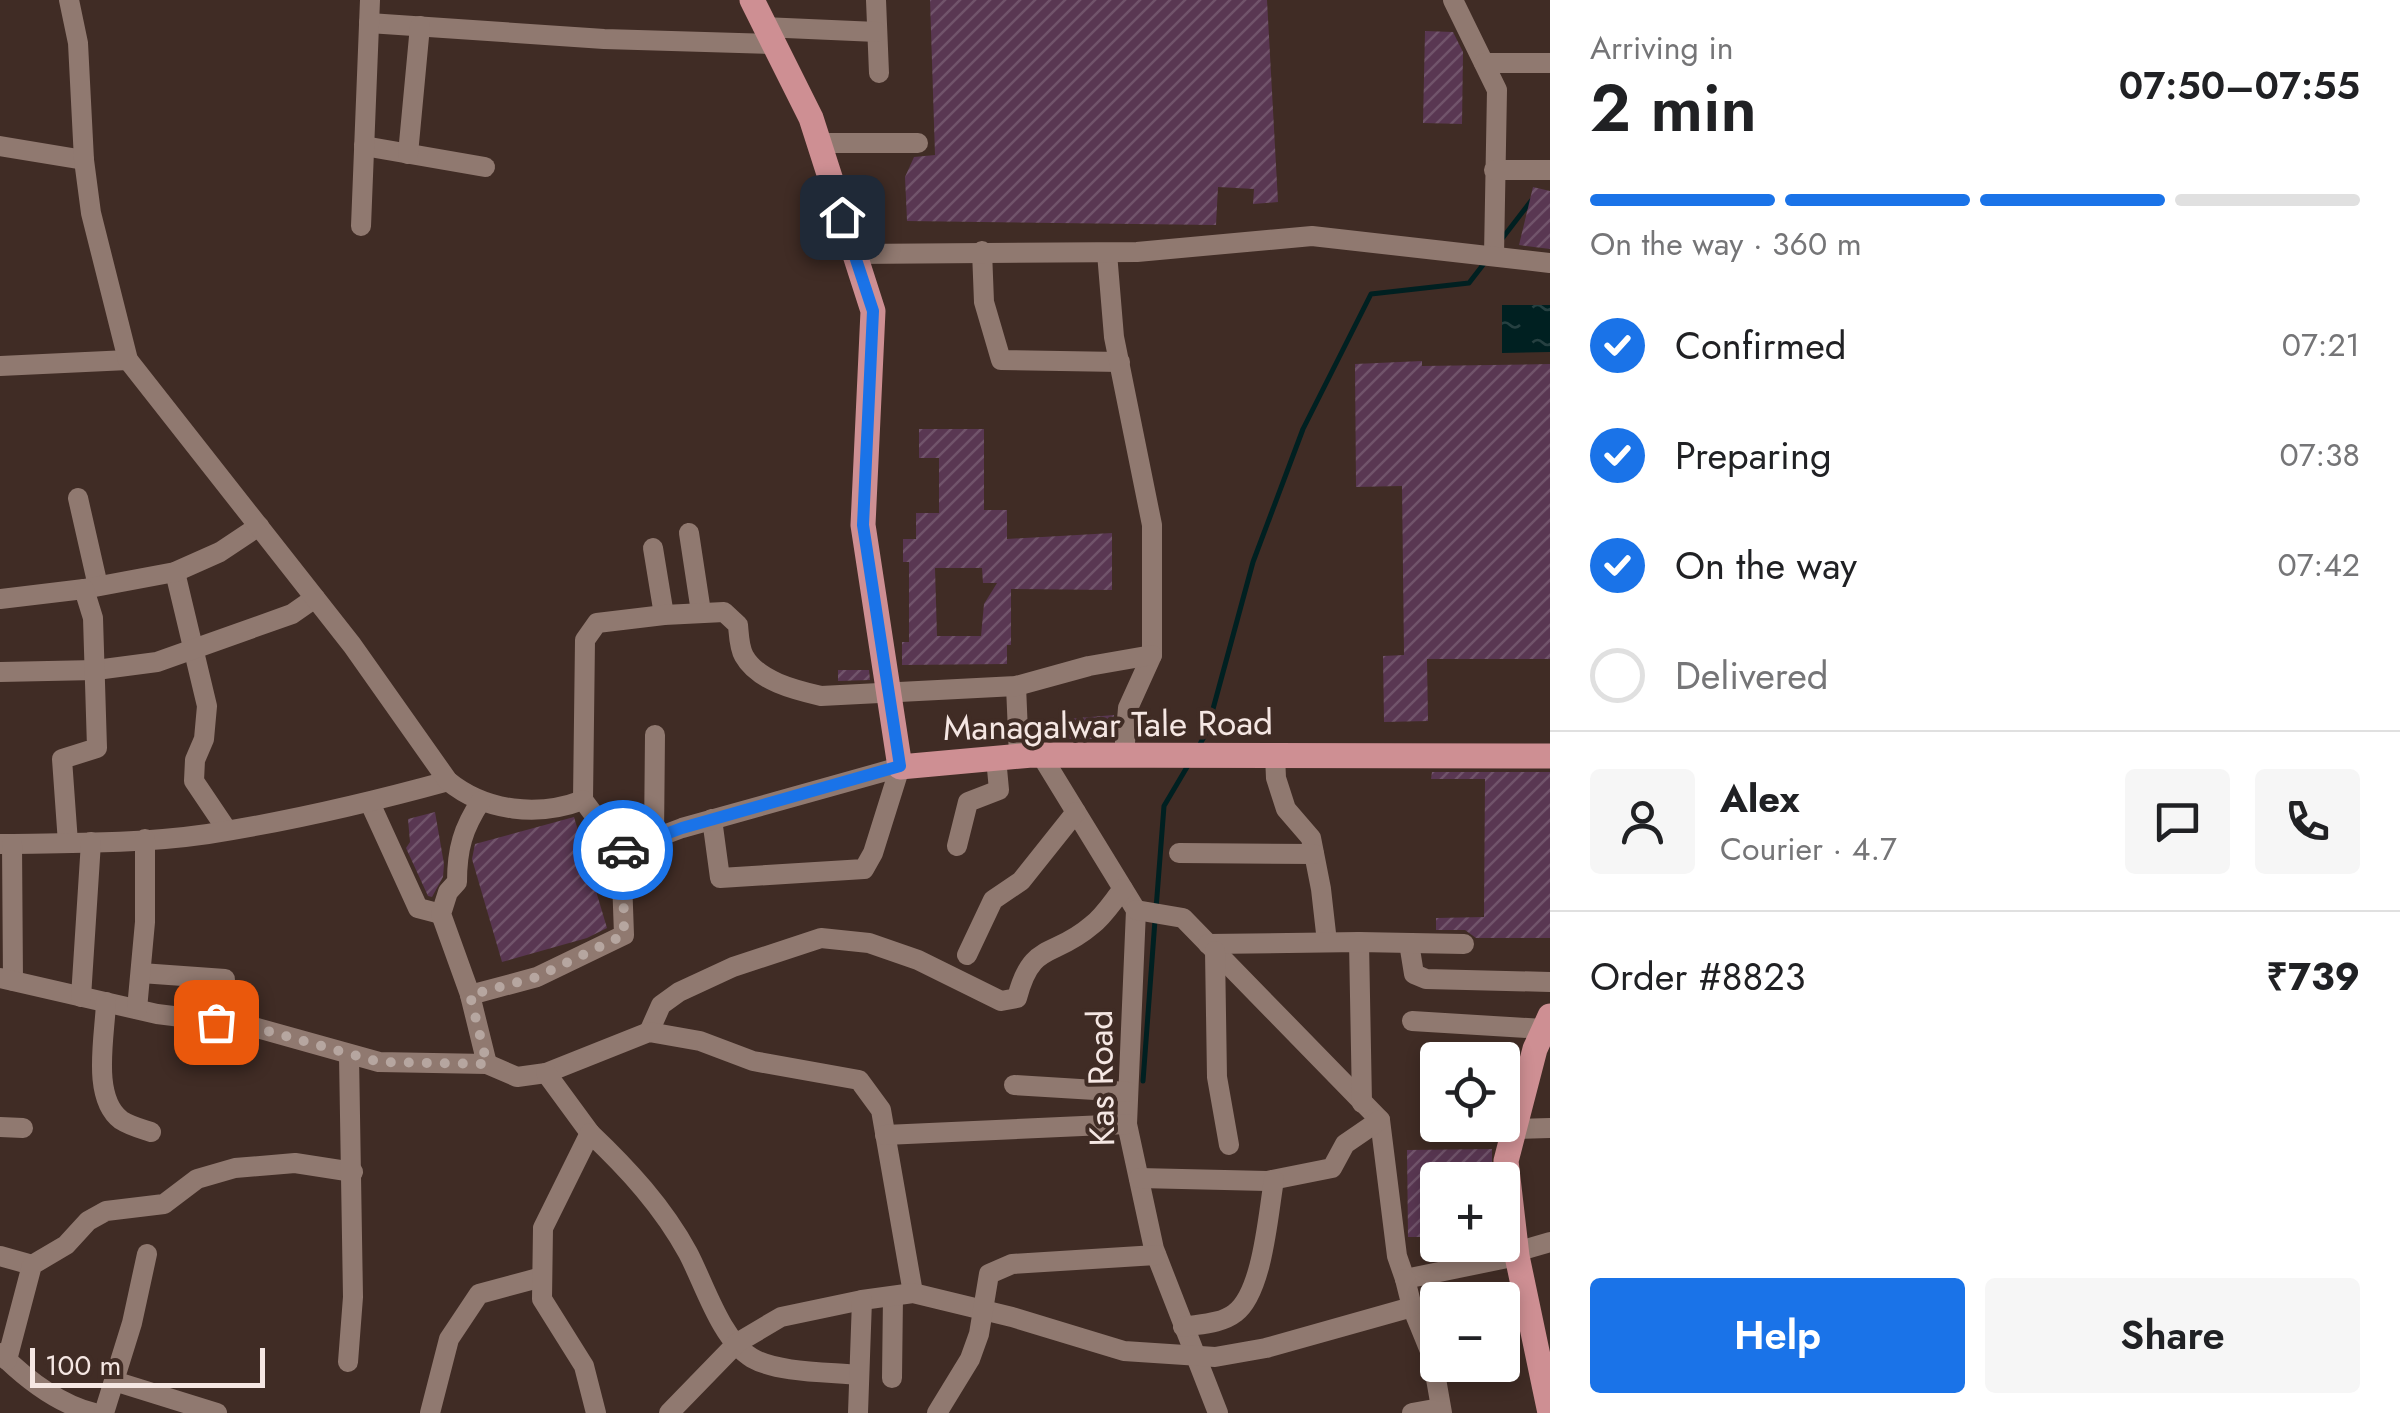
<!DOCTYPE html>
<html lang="en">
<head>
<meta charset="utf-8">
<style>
	:root { --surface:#fff; --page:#f6f6f6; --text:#202124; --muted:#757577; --line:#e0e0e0; --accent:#1a73e8 }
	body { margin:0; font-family:Jost,sans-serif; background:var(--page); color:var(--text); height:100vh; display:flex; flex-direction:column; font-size:38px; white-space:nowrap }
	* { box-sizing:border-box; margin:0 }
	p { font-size:32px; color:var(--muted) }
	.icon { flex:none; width:55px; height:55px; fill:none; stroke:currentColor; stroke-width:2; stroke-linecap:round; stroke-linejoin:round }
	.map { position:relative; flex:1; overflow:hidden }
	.side { display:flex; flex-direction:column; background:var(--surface); width:850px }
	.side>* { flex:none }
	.fabs { position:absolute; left:1420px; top:1042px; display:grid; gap:20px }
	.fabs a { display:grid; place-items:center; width:100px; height:100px; border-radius:10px; background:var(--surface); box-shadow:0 5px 15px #0003; font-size:50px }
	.scale { position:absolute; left:30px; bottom:25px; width:235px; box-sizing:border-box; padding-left:10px; border:5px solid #f5e7e3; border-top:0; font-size:28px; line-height:35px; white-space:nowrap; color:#f5e7e3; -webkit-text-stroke:8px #402c25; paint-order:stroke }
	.pin { position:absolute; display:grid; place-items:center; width:85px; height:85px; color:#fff; margin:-42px; border-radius:20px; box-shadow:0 5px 15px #0006 }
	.courier { position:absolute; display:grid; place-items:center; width:100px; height:100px; margin:-50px; border:8px solid #1a73e8; border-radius:50%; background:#fff; color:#222; box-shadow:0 2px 12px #0007 }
	.overview em { font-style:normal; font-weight:600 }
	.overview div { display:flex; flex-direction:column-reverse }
	.overview { display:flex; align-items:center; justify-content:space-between; height:170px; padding:0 40px }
	h1 { font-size:65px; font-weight:600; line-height:75px }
	.bar { display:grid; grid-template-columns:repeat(4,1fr); gap:15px 10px; align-content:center; height:120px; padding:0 40px }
	.bar i { height:12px; border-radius:8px; background:var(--line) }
	.bar .selected { background:var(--accent) }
	.bar p { grid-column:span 4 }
	.line { display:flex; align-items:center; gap:25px; padding:0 40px; border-top:2px solid var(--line) }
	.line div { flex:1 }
	.round { display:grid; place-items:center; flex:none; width:105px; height:105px; border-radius:10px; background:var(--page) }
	ol { padding:0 40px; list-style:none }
	li { display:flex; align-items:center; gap:30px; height:110px }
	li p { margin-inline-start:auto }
	li .icon { padding:10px; border-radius:50%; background:var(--accent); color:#fff; stroke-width:4 }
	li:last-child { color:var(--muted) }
	li i { width:55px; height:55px; border:5px solid var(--line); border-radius:50% }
	.primary-button { display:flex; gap:20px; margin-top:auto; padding:20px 40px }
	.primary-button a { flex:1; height:115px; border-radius:10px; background:var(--accent); color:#fff; font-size:40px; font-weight:600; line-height:115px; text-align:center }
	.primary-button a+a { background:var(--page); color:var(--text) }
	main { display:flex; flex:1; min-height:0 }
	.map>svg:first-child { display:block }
	.water { fill:url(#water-ripples) }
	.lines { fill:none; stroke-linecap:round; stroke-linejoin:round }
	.stream { stroke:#002021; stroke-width:5 }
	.building { fill:url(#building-hatch); fill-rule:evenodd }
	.minor { stroke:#907970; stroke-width:20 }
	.major { stroke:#ce8f93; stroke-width:25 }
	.done { stroke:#b6a6a0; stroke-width:10; stroke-dasharray:0 18 }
	.route { stroke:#1a73e8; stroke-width:12 }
	.labels { text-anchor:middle; stroke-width:8; stroke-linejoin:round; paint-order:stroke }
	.street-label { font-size:35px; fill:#f5e7e3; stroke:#402c25 }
</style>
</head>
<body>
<main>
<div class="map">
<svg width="1550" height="1413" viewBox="0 0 1550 1413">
	<defs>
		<pattern id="water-ripples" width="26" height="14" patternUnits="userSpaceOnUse" patternTransform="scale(2.5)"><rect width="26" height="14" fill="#002021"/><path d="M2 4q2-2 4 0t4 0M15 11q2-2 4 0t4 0" fill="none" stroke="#264041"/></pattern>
		<pattern id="building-hatch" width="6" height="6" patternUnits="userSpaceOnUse" patternTransform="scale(2.5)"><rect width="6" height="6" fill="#593752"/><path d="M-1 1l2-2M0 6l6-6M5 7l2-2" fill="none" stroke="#71546b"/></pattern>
	</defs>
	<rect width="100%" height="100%" fill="#402c25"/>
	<!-- water -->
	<polygon class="water" points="1502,305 1550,305 1550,352 1502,353"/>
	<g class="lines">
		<!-- stream -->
		<g class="stream">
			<polyline points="1501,240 1531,201"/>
			<polyline points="1198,748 1207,731 1253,562 1303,429 1371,294 1469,283 1486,261"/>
			<polyline points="1156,909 1164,806 1190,762"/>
			<polyline points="1143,1081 1155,920"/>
		</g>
	</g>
	<!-- building -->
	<g class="building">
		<polygon points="930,0 1267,0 1278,202 1253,204 1254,189 1218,187 1216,225 907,221 905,177 914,157 935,155"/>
		<polygon points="1425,31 1453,32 1463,52 1462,124 1423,123"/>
		<polygon points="1533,187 1550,191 1550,249 1519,245"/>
		<polygon points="1422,361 1422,366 1550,364 1550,659 1427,659 1428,721 1384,722 1383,656 1404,655 1402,486 1356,487 1355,364"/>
		<path d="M 919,429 L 984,429 L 984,510 L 1007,510 L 1007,539 L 1112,533 L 1112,590 L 1011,589 L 1011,645 L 1007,645 L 1007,664 L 902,665 L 902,642 L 909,642 L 909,562 L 903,562 L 903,539 L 916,539 L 916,513 L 939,513 L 939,458 L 919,458 ZM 935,568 L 982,568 L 983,583 L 997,583 L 984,604 L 981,636 L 937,636 Z"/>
		<polygon points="838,670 869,670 870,680 838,681"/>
		<polygon points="1114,715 1112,739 1067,739 1066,719"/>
		<polygon points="1432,772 1550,772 1550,938 1476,938 1465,930 1436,930 1436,918 1484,917 1485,779 1431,779"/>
		<polygon points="435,812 444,864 443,877 432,897 428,896 406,848 410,842 408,819"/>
		<polygon points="574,817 607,928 587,938 502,962 472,859 475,844"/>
		<polygon points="1492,1149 1492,1180 1438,1180 1438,1237 1408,1237 1407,1150"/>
	</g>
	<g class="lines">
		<!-- minor -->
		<g class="minor">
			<polyline points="876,0 879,73"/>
			<polyline points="1453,0 1497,90 1494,255"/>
			<polyline points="369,23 604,39 771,44"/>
			<polyline points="763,27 877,32"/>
			<polyline points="1484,63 1550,63"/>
			<polyline points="819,143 918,143"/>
			<polyline points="0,146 84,160"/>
			<polyline points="364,146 485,167"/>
			<polyline points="408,154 420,26"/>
			<polyline points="1494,170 1550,170"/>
			<polyline points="361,226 370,0"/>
			<polyline points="982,251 984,302 1001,360 1120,362"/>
			<polyline points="1107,253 1114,337 1152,525 1152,655 1128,708 1124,754"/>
			<polyline points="854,254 1137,252 1312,236 1550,263"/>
			<polyline points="0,366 128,360"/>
			<polyline points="78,498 98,586"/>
			<polyline points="689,533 701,612"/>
			<polyline points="653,548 664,615"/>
			<polyline points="175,572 207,706 204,739 195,760 194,781 227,830"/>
			<polyline points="0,599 84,589 175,572 220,552 259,526"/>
			<polyline points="0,672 96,670 157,662 292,614 315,598"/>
			<polyline points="1016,686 1019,756"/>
			<polyline points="1041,755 1136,910 1127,1124 1154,1249 1218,1413"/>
			<polyline points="1275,755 1276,778 1286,809 1311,838 1321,889 1327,942"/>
			<path d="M 583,800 L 585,640 L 597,623 L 664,615 L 724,612 L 738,625 C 739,635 739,647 744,656 C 758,681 795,690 821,696 L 1016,686 L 1089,666 L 1152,655"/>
			<polyline points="370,803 418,908 441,914"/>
			<polyline points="712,819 720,878 864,869 873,853 900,767"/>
			<polyline points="654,837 655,735"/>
			<polyline points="68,843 62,759 97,748 93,618 84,589"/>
			<path d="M 0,844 C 69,843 139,844 208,834 C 291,821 368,803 448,781"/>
			<polyline points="12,844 13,981"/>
			<polyline points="957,846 968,802 999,790 996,758"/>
			<polyline points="621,851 682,828 900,767"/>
			<polyline points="1179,853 1314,854"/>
			<polyline points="1136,910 1183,918 1380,1120 1397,1256 1405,1279 1517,1256"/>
			<polyline points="1359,942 1362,1103"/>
			<polyline points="1409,943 1414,974 1426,979 1550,982"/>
			<polyline points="1208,944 1359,942 1464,944"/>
			<polyline points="1215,951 1217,1077 1229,1145"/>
			<polyline points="967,955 993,900 1021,881 1076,812"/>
			<polyline points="141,973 225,979"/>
			<path d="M 0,978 L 157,1014 L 246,1025 L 379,1062 L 487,1064 L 470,995 L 537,977 L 624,935 L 621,851 L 583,800 C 539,817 486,812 448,781 L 352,645 L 128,360 L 91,213 L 84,160 L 78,43 L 69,0"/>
			<polyline points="81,997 91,842"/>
			<path d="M 472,1000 L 441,914 L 448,892 L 457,882 C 457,849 463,828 481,801"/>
			<path d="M 106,1002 C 105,1036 91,1097 121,1120 C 130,1126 142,1129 151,1132"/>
			<polyline points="137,1009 145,922 145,839"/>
			<polyline points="1412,1021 1544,1029"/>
			<path d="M 649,1032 L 661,1005 L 679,992 L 733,967 L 821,938 L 869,943 L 918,960 L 1001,1001 L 1017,998 C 1032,940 1053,959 1092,925 C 1104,916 1113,901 1123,889"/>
			<polyline points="487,1064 517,1077 546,1073 649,1032 700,1041 753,1061 859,1080 881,1110 913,1293"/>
			<polyline points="546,1073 590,1133"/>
			<polyline points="1014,1085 1128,1092"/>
			<polyline points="0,1127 23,1128"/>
			<polyline points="1513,1129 1550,1128"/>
			<polyline points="885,1135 1127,1124"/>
			<polyline points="1139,1178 1267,1181 1332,1168 1345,1144 1380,1120"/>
			<polyline points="1516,1252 1550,1242"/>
			<polyline points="0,1256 32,1265"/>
			<polyline points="1412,1307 1432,1356 1442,1413"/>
			<path d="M 1183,1327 C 1199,1324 1221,1324 1235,1313 C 1263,1292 1268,1214 1274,1180"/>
			<path d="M 0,1353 C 25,1378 59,1404 94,1413"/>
			<polyline points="7,1360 32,1265 66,1245 88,1221 106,1211 164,1204 197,1179 235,1168 295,1163 353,1172"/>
			<polyline points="348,1362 353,1297 349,1055"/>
			<polyline points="892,1378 893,1296"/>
			<polyline points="114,1381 217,1413"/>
			<polyline points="104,1413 132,1323 147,1254"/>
			<polyline points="430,1413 449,1339 479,1294 542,1277"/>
			<path d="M 596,1413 L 584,1366 L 542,1299 L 543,1228 L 590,1133 C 628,1169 663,1207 688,1253 C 704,1283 721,1340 752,1358 C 778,1373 829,1372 859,1375"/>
			<polyline points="669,1413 737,1343 781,1317 862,1300 913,1293 1012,1317 1124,1351 1215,1357 1266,1348 1412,1307 1405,1279"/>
			<polyline points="858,1413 862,1300"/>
			<polyline points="937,1413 970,1359 979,1334 989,1274 1012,1264 1156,1255"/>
			<polyline points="1412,1413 1440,1408"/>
		</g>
		<!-- major -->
		<g class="major">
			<polyline points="752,0 811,118 873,311 863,525 900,767 1032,755 1550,756"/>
			<polyline points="1550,1413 1517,1256 1506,1161 1535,1049 1550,1016"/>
		</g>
	</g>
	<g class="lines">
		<!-- done -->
		<polyline class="done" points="216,1022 246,1025 379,1062 487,1064 470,995 537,977 624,935 623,850"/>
		<!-- route -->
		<polyline class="route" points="623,850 682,828 900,766 863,525 873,311 842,217"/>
	</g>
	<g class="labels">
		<!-- street labels -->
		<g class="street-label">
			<text transform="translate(1108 725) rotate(-1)" y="12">Managalwar Tale Road</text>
			<text transform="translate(1101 1078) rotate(-91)" y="12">Kas Road</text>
		</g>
	</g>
</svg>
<div class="fabs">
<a><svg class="icon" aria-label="locate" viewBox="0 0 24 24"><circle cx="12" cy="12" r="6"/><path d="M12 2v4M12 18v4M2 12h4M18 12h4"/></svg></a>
<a>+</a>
<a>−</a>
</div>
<div class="scale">100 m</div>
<div class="pin" style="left:216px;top:1022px;background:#ea580c"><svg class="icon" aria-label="bag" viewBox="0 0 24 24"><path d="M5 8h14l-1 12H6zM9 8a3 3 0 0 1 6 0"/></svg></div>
<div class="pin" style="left:842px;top:217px;background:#1f2937"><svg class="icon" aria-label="home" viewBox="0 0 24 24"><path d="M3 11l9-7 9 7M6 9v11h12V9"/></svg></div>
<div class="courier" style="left:623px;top:850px"><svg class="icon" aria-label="car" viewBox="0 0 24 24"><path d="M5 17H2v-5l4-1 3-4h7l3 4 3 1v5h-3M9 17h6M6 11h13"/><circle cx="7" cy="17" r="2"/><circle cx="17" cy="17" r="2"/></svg></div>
</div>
<section class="side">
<div class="overview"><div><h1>2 min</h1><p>Arriving in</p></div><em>07:50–07:55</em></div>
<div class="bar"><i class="selected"></i><i class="selected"></i><i class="selected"></i><i></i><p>On the way · 360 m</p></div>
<ol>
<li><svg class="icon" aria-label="check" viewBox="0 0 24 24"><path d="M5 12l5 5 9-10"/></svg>Confirmed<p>07:21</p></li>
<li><svg class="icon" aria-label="check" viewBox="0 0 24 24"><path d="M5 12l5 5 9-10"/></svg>Preparing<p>07:38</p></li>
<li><svg class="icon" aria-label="check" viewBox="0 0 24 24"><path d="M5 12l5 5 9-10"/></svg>On the way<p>07:42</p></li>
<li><i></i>Delivered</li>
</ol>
<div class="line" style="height:180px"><a class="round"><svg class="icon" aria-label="person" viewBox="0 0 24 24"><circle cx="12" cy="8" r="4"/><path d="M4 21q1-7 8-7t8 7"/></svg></a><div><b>Alex</b><p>Courier · 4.7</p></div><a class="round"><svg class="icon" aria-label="chat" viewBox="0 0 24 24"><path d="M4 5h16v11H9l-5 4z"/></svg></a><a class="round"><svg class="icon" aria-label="phone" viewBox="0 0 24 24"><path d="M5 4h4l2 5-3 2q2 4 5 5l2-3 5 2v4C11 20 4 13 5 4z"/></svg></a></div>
<div class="line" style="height:130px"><div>Order #8823</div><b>₹739</b></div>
<div class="primary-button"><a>Help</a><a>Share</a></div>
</section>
</main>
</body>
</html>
